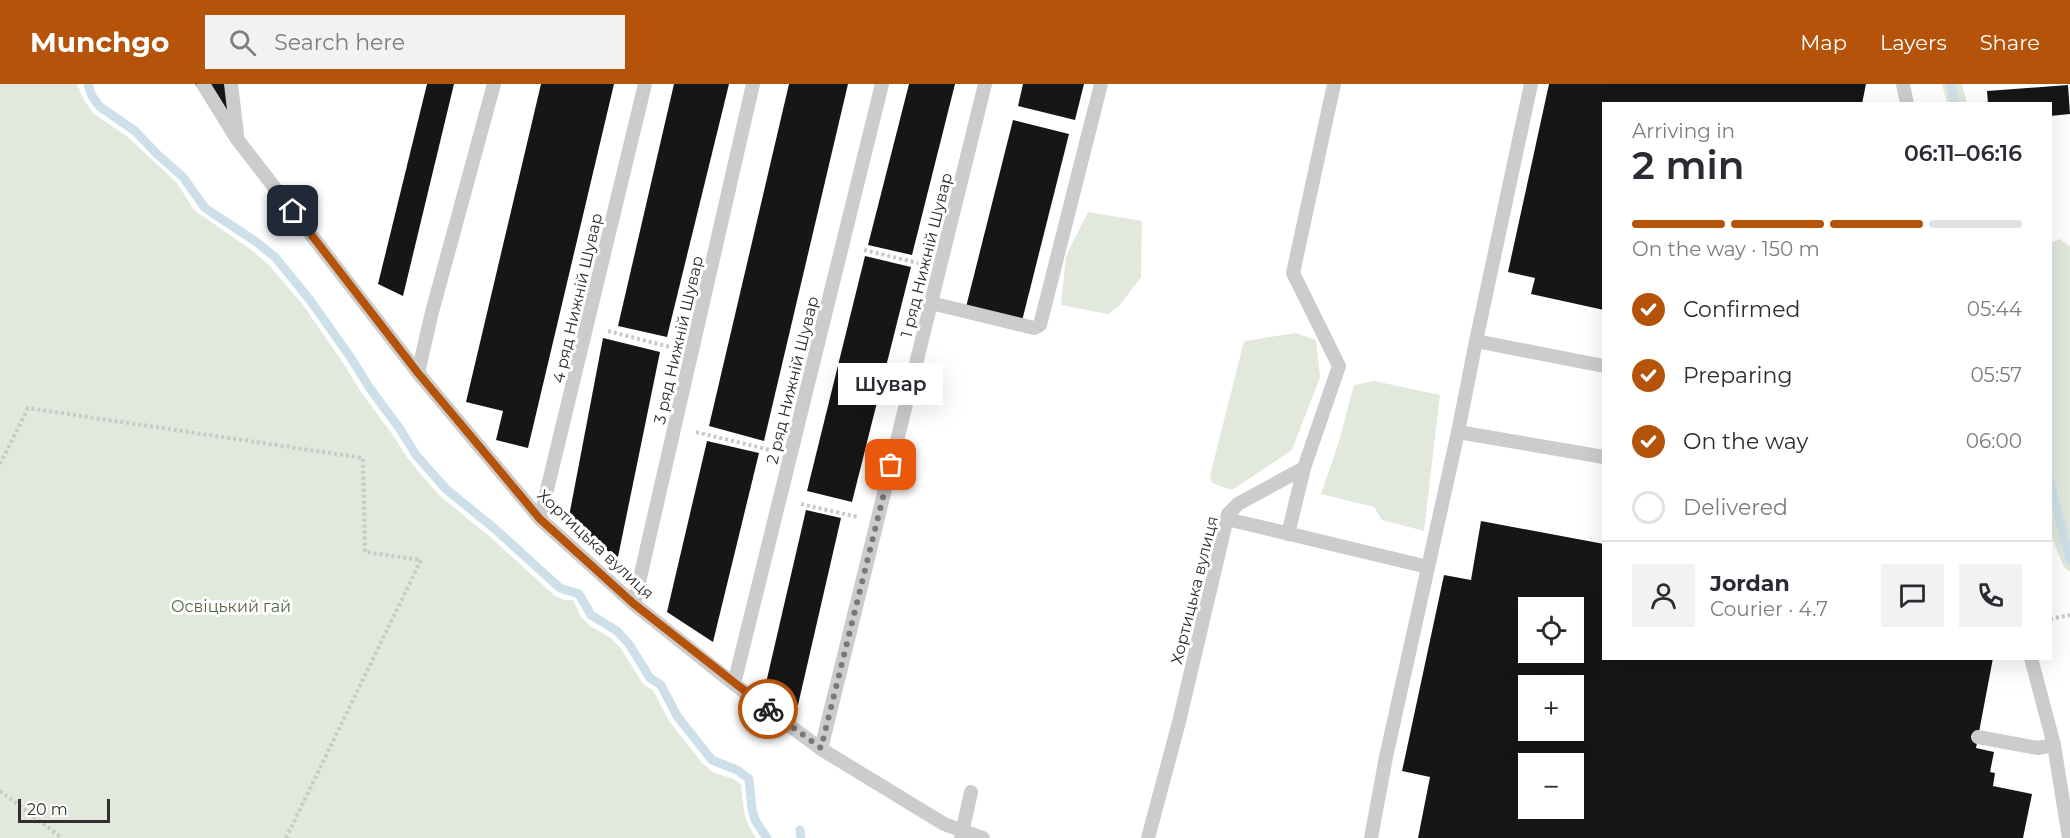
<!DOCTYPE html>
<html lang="en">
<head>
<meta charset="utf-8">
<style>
	:root { --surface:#fff; --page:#f2f2f3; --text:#2b2b33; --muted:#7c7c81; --line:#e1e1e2; --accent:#b45309 }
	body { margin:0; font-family:Montserrat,sans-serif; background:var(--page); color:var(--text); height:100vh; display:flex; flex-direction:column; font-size:22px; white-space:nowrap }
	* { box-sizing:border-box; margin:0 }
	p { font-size:20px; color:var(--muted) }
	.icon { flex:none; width:33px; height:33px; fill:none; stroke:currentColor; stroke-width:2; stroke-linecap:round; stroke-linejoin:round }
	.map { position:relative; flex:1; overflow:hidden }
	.details { position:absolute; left:1602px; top:18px; width:450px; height:558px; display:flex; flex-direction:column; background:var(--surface); border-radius:0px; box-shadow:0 6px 24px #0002 }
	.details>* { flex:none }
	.controls { position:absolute; left:1518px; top:513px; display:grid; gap:12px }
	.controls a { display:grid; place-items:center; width:66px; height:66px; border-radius:0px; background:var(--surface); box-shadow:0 6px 24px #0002; font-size:30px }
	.scale { position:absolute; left:18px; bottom:15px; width:92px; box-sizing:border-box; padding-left:6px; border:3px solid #2f2f2f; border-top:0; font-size:16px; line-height:21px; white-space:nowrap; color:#2f2f2f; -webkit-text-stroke:4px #fff; paint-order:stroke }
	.pin { position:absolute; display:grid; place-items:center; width:51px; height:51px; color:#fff; margin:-26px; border-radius:12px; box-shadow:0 3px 9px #0006 }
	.courier { position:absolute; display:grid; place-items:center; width:60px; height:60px; margin:-30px; border:4px solid #b45309; border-radius:50%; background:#fff; color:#222; box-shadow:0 2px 8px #0007 }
	.bubble { position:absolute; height:42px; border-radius:0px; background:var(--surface); box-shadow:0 6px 24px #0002; font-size:20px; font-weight:600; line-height:42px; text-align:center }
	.summary em { font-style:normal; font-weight:600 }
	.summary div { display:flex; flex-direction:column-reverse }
	.summary { display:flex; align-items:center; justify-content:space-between; height:102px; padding:0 30px }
	h1 { font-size:39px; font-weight:600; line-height:45px }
	.bar { display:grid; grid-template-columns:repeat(4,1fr); gap:9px 6px; align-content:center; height:72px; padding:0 30px }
	.bar i { height:8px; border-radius:4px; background:var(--line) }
	.bar .on { background:var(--accent) }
	.bar p { grid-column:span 4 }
	.line { display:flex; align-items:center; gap:15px; padding:0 30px; border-top:2px solid var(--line) }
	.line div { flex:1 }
	.round { display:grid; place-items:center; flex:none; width:63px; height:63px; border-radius:0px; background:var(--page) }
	ol { padding:0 30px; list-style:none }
	li { display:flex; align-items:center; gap:18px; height:66px }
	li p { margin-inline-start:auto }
	li .icon { padding:6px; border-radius:50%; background:var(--accent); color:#fff; stroke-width:4 }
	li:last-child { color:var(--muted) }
	li i { width:33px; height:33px; border:3px solid var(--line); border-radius:50% }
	header { display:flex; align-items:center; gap:36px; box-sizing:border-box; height:84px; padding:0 30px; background:var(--accent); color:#fff }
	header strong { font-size:28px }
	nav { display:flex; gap:33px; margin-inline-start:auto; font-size:21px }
	.search { width:420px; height:54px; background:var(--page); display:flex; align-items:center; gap:15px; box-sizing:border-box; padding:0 21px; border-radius:0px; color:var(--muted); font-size:22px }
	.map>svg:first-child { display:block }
	.green { fill:#e3e8dc }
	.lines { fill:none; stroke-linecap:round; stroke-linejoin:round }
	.stream { stroke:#cde0e9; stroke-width:9 }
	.building { fill:#161616; fill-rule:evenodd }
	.path { stroke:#c9c9c9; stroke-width:4; stroke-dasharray:3 3; stroke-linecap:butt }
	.lane { stroke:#ccc; stroke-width:14 }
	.done { stroke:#787878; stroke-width:6; stroke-dasharray:0 10.8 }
	.route { stroke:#b45309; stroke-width:8 }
	.labels { text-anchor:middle; stroke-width:6; stroke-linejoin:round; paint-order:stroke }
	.street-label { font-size:16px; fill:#2f2f2f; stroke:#fff }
	.park-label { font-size:16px; fill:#556741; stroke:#fff }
</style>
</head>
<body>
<header>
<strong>Munchgo</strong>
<div class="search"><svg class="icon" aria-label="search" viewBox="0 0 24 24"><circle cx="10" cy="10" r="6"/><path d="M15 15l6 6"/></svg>Search here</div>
<nav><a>Map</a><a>Layers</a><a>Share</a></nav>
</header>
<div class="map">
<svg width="2070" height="754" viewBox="0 0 2070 754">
	<rect width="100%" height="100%" fill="#fff"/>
	<!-- green -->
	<g class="green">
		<path d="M 0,0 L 77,0 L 84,16 L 93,29 L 129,54 L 177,99 L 194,126 L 250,165 L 268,180 L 303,221 L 343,279 L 361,308 L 392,350 L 409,376 L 423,393 L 440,412 L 489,452 L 555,512 L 565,516 L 573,516 L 581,533 L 590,542 L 611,554 L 622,566 L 643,600 L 653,606 L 669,637 L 702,679 L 713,688 L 733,695 L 741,700 C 744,724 742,732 756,754 L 0,754 Z"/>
		<polygon points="1942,0 1962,0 1967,19 1947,19"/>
		<polygon points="1088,128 1142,137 1141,193 1119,222 1108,230 1061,221 1066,172"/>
		<polygon points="2060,155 2070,162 2070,488 2064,483 2050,450 2050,159"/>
		<polygon points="1296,249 1316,256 1320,293 1292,366 1232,406 1212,399 1210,392 1244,257"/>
		<polygon points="1374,297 1440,311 1424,447 1382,436 1374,423 1321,410 1338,361 1354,301"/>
	</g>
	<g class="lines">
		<!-- stream -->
		<g class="stream">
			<polyline points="88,0 92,12 99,22 135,47 156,69 183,93 205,124 255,157 275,173 310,216 351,274 369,303 400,345 416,371 446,405 495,445 560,504 579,510 591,531 617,547 629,560 650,594 661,601 677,632 712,676 737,686 749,695 752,725 755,736 767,754"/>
			<polyline points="1951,0 1955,20"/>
			<polyline points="2050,398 2070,475"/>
			<polyline points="800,746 801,754"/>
		</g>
	</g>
	<!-- building -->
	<g class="building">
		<polygon points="195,0 228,0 237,55"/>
		<polygon points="427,0 454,0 403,212 378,200"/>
		<polygon points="541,0 614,0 528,364 496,356 503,327 466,318"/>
		<polygon points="674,0 729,0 667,253 618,242"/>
		<polygon points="789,0 848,0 764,357 709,342"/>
		<polygon points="909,0 955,0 912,171 868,161"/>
		<polygon points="1023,0 1084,0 1075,36 1018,22"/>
		<polygon points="1549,0 1866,0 1862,20 1604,20 1604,226 1531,210 1535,194 1508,188"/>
		<polygon points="2068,1 2070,30 2050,32 2050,20 1988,20 1987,7"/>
		<polygon points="1013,36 1069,50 1022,237 966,223"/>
		<polygon points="865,172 911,183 852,418 807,407"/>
		<polygon points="603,254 660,268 618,473 567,443"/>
		<polygon points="707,357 759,369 713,558 667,528"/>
		<polygon points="806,426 841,434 798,621 763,612"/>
		<path d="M 1481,437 L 1604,460 L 1604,574 L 1993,574 L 1976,664 L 1994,668 L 1990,688 L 1995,689 L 1993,702 L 2032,710 L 2023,754 L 1418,754 L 1430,693 L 1402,687 L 1404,678 L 1444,491 L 1471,496 ZM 1528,524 L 1574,524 L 1574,568 L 1528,568 ZM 1528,602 L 1574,602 L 1574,646 L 1528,646 ZM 1528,680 L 1574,680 L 1574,724 L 1528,724 Z"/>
	</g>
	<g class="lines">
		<!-- path -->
		<g class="path">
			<polyline points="864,166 918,179"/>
			<polyline points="608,247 670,263"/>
			<polyline points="696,348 770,366"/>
			<polyline points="0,380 28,324 363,374 365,468 421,476 286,754"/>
			<polyline points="801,420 858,433"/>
			<polyline points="2050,535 2070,531"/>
			<polyline points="0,707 62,754"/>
		</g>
		<!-- lane -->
		<g class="lane">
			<polyline points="203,0 237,55 418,289 540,435 634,520 734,600 821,665 944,740 983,754"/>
			<polyline points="231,0 237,50"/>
			<polyline points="1903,0 1907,20"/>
			<polyline points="931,219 1034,244 1040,241 1101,0"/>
			<polyline points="1476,257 1604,282"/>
			<polyline points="418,289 432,228 494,0"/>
			<polyline points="1458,348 1604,373"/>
			<polyline points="540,435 645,0"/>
			<polyline points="1227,435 1428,483"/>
			<polyline points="1288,450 1304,384"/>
			<polyline points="634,520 753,0"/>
			<polyline points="2031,574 2054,661 2069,754"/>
			<polyline points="734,600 882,0"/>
			<polyline points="1978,653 2038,664 2054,661"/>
			<polyline points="821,665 985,0"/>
			<polyline points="961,754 971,708"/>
			<polyline points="1148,754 1179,638 1228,430 1238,420 1304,384 1339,282 1293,189 1334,0"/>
			<polyline points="1371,754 1386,673 1458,348 1476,257 1531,0"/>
		</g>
	</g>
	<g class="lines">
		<!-- done -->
		<polyline class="done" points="768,625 821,664 891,381"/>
		<!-- route -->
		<polyline class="route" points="293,127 418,289 540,435 634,520 768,625"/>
	</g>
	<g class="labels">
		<!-- street labels -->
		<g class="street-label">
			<text transform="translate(926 171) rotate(-76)" y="6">1 ряд Нижній Шувар</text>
			<text transform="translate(577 214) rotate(-77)" y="6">4 ряд Нижній Шувар</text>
			<text transform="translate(678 256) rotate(-77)" y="6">3 ряд Нижній Шувар</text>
			<text transform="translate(792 296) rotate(-76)" y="6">2 ряд Нижній Шувар</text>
			<text transform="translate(596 460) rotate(43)" y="6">Хортицька вулиця</text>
			<text transform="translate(1194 506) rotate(-76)" y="6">Хортицька вулиця</text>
		</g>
		<!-- park labels -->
		<g class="park-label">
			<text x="231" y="528">Освіцький гай</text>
		</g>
	</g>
</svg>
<div class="controls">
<a><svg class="icon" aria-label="locate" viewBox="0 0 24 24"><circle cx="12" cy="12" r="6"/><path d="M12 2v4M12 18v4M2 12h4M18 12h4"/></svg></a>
<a>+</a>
<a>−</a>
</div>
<div class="scale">20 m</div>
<div class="pin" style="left:891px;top:381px;background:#ea580c"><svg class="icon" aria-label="bag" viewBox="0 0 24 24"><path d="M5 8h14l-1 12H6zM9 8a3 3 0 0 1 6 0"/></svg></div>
<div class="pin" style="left:293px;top:127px;background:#1f2937"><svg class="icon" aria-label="home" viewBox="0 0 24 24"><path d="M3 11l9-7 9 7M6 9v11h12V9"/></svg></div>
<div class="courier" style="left:768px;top:625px"><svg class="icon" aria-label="bike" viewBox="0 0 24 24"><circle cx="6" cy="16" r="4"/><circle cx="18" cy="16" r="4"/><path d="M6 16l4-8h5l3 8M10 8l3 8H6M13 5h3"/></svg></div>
<div class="bubble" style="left:838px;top:279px;width:105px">Шувар</div>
<section class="details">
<div class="summary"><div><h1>2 min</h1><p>Arriving in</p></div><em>06:11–06:16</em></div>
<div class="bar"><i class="on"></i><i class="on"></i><i class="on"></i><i></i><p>On the way · 150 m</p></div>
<ol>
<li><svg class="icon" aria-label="check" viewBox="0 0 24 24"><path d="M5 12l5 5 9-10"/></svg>Confirmed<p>05:44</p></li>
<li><svg class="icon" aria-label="check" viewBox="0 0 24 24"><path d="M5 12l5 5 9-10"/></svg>Preparing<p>05:57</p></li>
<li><svg class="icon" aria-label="check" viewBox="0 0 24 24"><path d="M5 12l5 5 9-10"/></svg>On the way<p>06:00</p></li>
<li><i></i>Delivered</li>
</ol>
<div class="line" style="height:108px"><a class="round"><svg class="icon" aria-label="person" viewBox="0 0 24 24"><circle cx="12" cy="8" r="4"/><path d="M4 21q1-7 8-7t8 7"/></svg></a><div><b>Jordan</b><p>Courier · 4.7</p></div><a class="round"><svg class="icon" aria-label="chat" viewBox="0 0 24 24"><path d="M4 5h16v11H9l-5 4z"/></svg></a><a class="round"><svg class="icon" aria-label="phone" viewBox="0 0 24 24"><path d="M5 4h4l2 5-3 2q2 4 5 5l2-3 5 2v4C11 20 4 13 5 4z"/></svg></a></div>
</section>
</div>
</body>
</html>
